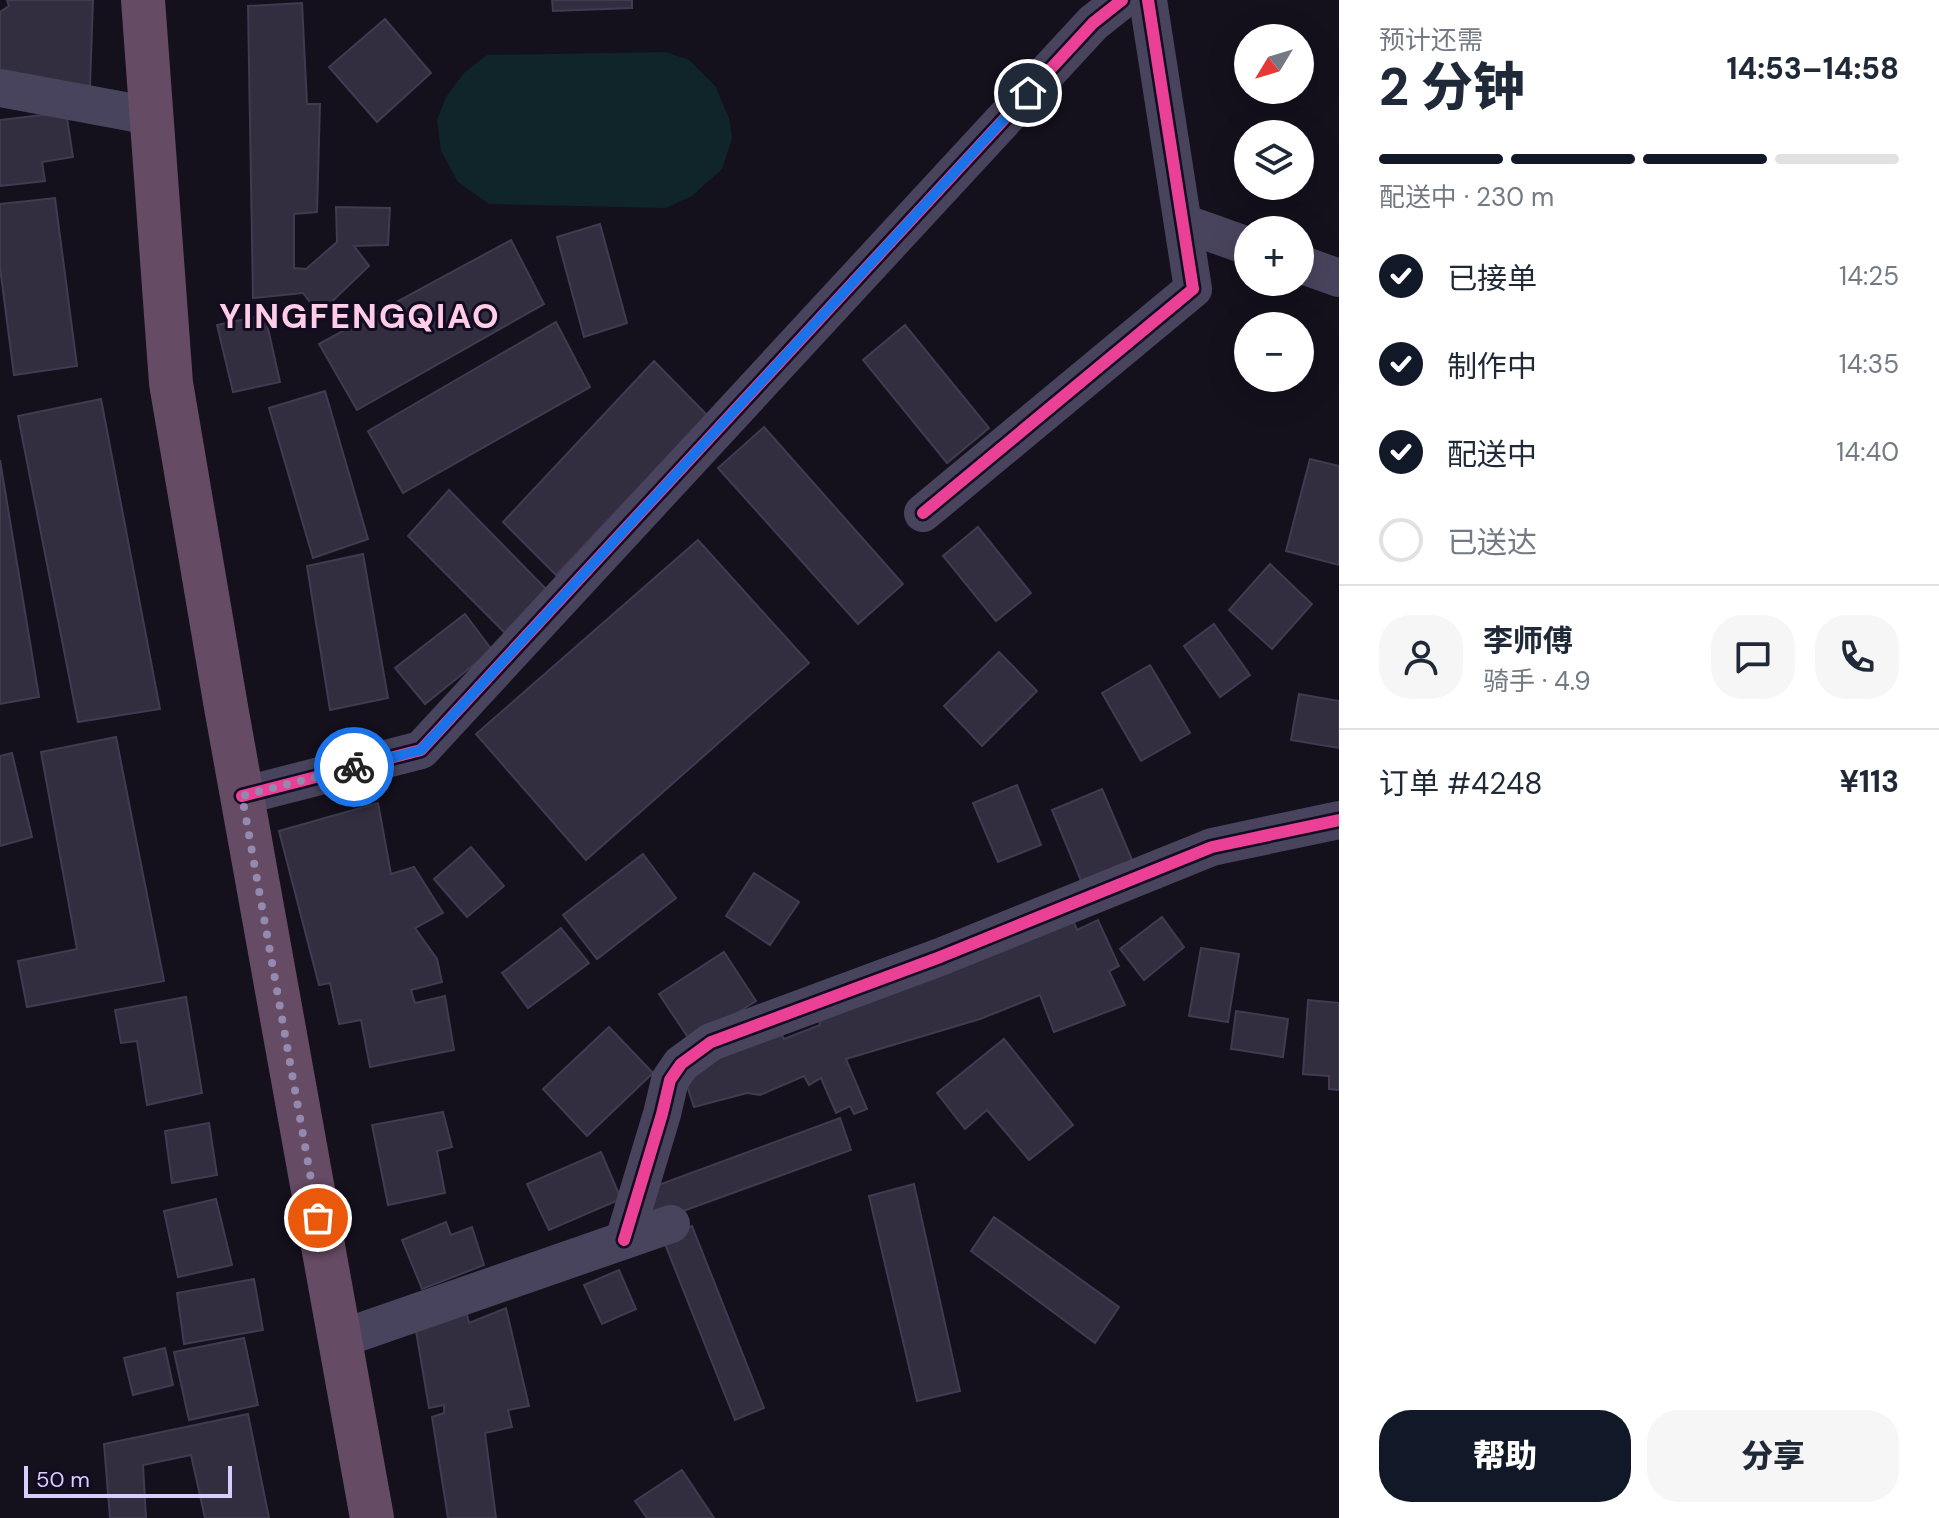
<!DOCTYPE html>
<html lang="zh">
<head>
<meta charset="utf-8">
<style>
	:root { --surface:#fff; --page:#f6f6f7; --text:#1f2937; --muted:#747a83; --line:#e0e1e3; --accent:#111827 }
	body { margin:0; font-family:"DM Sans","Noto Sans SC",sans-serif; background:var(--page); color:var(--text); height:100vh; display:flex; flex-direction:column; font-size:30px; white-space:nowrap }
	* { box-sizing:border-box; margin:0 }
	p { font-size:26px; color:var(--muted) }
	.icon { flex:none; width:44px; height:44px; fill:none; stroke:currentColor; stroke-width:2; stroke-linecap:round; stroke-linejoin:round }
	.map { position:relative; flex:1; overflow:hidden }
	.drawer { display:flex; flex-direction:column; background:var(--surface); width:600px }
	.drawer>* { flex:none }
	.needle { width:52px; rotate:232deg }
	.controls { position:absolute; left:1234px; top:24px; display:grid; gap:16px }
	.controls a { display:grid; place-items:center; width:80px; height:80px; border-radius:50%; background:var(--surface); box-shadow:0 8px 32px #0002; font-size:40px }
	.scale { position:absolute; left:24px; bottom:20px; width:208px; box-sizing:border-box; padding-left:8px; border:4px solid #d9ccff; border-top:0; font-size:22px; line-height:28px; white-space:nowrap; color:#d9ccff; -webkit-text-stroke:6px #120b21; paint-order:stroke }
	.pin { position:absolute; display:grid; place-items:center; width:68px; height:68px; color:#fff; margin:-34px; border:4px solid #fff; border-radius:50%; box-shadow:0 2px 8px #0007 }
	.courier { position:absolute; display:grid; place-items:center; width:80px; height:80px; margin:-40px; border:6px solid #1a73e8; border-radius:50%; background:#fff; color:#222; box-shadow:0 2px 10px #0007 }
	.summary em { font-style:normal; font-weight:800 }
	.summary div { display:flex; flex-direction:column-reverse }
	.summary { display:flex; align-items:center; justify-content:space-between; height:136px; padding:0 40px }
	h1 { font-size:52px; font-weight:800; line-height:60px }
	.bar { display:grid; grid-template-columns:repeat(4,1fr); gap:12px 8px; align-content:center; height:96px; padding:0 40px }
	.bar i { height:10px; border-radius:6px; background:var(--line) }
	.bar .current { background:var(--accent) }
	.bar p { grid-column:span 4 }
	.line { display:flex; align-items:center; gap:20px; padding:0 40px; border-top:2px solid var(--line) }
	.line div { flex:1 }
	.round { display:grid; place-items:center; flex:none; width:84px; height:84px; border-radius:32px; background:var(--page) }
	ol { padding:0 40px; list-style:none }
	li { display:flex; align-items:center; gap:24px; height:88px }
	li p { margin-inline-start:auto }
	li .icon { padding:8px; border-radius:50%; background:var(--accent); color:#fff; stroke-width:4 }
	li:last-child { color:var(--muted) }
	li i { width:44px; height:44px; border:4px solid var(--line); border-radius:50% }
	.button { display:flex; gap:16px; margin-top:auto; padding:16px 40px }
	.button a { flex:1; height:92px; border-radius:32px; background:var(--accent); color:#fff; font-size:32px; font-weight:800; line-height:92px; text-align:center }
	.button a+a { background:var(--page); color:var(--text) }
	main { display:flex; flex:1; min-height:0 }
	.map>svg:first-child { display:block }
	.green { fill:#0f252a }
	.building { fill:#332e3f; stroke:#423a51; stroke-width:2 }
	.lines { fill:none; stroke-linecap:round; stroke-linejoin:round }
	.minor { stroke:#49445d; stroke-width:38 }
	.highway { stroke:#654b63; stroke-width:44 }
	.cycleway-casing { stroke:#120b21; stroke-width:17 }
	.cycleway { stroke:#ea4096; stroke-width:12 }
	.done { stroke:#948ab0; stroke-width:8; stroke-dasharray:0 14.4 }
	.route { stroke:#1a73e8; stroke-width:10 }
	.labels { text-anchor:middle; stroke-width:6; stroke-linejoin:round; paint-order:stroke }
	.district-label { font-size:34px; font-weight:bold; letter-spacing:2px; fill:#ffcee6; stroke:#120b21 }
</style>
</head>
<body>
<main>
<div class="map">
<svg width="1339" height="1518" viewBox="0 0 1339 1518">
	<rect width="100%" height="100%" fill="#14101c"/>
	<!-- green -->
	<polygon class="green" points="665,52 689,60 715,86 729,118 732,139 722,169 692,196 666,208 489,204 458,182 441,151 437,120 446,97 464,73 487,55"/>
	<!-- building -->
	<g class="building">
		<polygon points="7,0 93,0 90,86 0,75 0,12 9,6"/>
		<polygon points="552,0 632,0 632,8 553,11"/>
		<polygon points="302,3 307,104 320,104 317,212 294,214 294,268 306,269 337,242 336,207 390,208 388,245 354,246 369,266 319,314 303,293 253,298 248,6"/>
		<polygon points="385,19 431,73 377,122 329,67"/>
		<polygon points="66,112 73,157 42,162 45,181 0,186 0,120"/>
		<polygon points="55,198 77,366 14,375 0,268 0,204"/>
		<polygon points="600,224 627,323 584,337 557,237"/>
		<polygon points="511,240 544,304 357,410 319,344"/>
		<polygon points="265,315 280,382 233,392 217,325"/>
		<polygon points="556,322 590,387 403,493 368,431"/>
		<polygon points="905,325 989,428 947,463 863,360"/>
		<polygon points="654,361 707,415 556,575 503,522"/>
		<polygon points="325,391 368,539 313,558 269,408"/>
		<polygon points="101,399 160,709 78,722 18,416"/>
		<polygon points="764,427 903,584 858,624 718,468"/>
		<polygon points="1310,459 1339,466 1339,565 1286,551"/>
		<polygon points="0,460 39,697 0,704"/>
		<polygon points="449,490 546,589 505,633 408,536"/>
		<polygon points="978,527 1031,593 996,621 943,556"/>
		<polygon points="698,540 809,663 586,860 476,734"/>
		<polygon points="363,554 388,698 330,710 307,566"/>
		<polygon points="1270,564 1312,604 1272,649 1229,610"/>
		<polygon points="465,614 492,650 425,704 395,668"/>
		<polygon points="1214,624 1250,675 1220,697 1184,646"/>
		<polygon points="999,652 1037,691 982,746 944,706"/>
		<polygon points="1150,665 1190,733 1141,761 1102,693"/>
		<polygon points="1299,694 1339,701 1339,748 1291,740"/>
		<polygon points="116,737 164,981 27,1007 18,961 77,949 41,752"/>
		<polygon points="12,753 32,837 0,846 0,756"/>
		<polygon points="1017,785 1041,845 998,862 973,803"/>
		<polygon points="1102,789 1133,862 1082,883 1052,810"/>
		<polygon points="378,803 391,874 414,867 443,913 415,928 437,959 442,982 411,990 415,1003 445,996 454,1050 370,1067 361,1020 339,1024 330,983 319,985 279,831"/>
		<polygon points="471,847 504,886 467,917 434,879"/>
		<polygon points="643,854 676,898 597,959 563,915"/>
		<polygon points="754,873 799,902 770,945 726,916"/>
		<polygon points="1071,916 1077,930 1098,920 1119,966 1109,971 1125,1005 1054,1032 1040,995 980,1019 846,1059 867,1109 854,1114 850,1106 836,1113 821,1078 809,1085 804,1076 760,1095 747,1093 694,1107 682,1071 776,1023 784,1039 820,1025 818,1013"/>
		<polygon points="1162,917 1184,947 1144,980 1120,949"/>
		<polygon points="561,928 589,963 528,1008 502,973"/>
		<polygon points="1201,948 1239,954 1228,1022 1189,1016"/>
		<polygon points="724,952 756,1001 691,1042 659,994"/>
		<polygon points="186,997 202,1093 147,1105 137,1041 121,1043 115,1010"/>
		<polygon points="1308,1000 1339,1003 1339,1090 1329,1089 1329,1076 1303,1074"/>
		<polygon points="1236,1011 1288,1019 1283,1057 1231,1049"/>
		<polygon points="609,1027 653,1073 587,1136 543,1089"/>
		<polygon points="1004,1039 1073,1125 1029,1160 987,1110 965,1129 937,1093"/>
		<polygon points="443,1112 452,1147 437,1151 445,1193 388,1205 372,1125"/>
		<polygon points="840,1118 851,1150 653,1222 642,1191"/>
		<polygon points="209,1123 217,1175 172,1183 165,1131"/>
		<polygon points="601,1152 621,1199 549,1230 527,1184"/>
		<polygon points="914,1184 960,1391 917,1401 869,1196"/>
		<polygon points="216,1199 232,1265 178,1277 164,1211"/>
		<polygon points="994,1217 1119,1307 1095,1343 971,1251"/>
		<polygon points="446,1222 451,1235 472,1227 484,1265 422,1289 402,1240"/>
		<polygon points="692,1226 764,1408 735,1420 663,1239"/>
		<polygon points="619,1270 636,1309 602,1324 584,1285"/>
		<polygon points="254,1279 263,1330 184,1344 177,1293"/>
		<polygon points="465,1306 469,1323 506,1308 529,1406 508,1410 512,1427 485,1433 496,1518 448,1518 432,1417 444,1413 444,1405 429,1408 415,1325"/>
		<polygon points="244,1338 258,1405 189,1420 174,1352"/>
		<polygon points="165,1348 173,1385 133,1395 124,1358"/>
		<polygon points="248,1414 269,1518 205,1518 191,1455 143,1465 146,1518 110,1518 104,1444"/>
		<polygon points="682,1470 714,1518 647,1518 635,1501"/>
	</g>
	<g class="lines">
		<!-- minor -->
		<g class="minor">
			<polyline points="0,88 151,116"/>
			<polyline points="1183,223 1248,246"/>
			<polyline points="1300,264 1339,278"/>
			<polyline points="923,513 1193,289 1148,0"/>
			<polyline points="242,796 421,750 1093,23 1122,0"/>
			<polyline points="624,1240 662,1114 670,1080 681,1064 711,1042 940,957 1212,847 1339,820"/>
			<polyline points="340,1339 671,1224"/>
		</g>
		<!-- highway -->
		<polyline class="highway" points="143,0 171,383 226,707 372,1518"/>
		<!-- cycleway casing -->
		<g class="cycleway-casing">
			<g id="cycleway">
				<polyline points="923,513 1193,289 1148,0"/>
				<polyline points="242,796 421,750 1093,23 1122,0"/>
				<polyline points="624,1240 662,1114 670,1080 681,1064 711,1042 940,957 1212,847 1339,820"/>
			</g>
		</g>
		<!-- cycleway -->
		<use href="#cycleway" class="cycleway"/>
	</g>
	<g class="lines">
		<!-- done -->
		<polyline class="done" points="318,1218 242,796 354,767"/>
		<!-- route -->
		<polyline class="route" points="354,767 421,750 1028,93"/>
	</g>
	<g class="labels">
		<!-- district labels -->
		<g class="district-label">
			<text x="360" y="328">YINGFENGQIAO</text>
		</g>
	</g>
</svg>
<div class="controls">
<a><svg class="needle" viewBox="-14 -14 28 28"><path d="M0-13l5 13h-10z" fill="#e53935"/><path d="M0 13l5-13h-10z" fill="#747a83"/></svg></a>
<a><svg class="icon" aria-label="layers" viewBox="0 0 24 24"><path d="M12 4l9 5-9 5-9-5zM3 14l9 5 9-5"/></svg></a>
<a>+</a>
<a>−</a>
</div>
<div class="scale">50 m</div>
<div class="pin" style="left:318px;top:1218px;background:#ea580c"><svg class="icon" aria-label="bag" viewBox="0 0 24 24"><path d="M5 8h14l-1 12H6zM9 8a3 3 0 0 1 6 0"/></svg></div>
<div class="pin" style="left:1028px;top:93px;background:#1f2937"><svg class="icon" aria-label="home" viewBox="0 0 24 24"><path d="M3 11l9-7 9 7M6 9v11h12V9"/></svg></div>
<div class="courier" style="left:354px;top:767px"><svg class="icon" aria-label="bike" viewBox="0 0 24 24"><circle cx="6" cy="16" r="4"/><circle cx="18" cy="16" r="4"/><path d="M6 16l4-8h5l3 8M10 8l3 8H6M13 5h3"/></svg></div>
</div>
<section class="drawer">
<div class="summary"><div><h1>2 分钟</h1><p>预计还需</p></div><em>14:53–14:58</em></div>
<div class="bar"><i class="current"></i><i class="current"></i><i class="current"></i><i></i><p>配送中 · 230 m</p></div>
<ol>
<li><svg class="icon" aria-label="check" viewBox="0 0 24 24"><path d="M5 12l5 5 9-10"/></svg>已接单<p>14:25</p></li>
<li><svg class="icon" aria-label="check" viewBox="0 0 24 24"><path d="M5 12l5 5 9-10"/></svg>制作中<p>14:35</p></li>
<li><svg class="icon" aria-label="check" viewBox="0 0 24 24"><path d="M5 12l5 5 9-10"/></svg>配送中<p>14:40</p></li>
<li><i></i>已送达</li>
</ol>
<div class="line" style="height:144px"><a class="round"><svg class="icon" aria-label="person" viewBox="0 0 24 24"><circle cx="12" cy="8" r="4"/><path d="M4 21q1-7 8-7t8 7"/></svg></a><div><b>李师傅</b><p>骑手 · 4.9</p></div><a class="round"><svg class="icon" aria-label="chat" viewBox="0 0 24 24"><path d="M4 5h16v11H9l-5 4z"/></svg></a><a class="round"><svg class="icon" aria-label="phone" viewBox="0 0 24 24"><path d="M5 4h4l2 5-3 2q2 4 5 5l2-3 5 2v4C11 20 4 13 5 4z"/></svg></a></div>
<div class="line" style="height:104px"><div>订单 #4248</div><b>¥113</b></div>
<div class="button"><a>帮助</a><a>分享</a></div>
</section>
</main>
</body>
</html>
